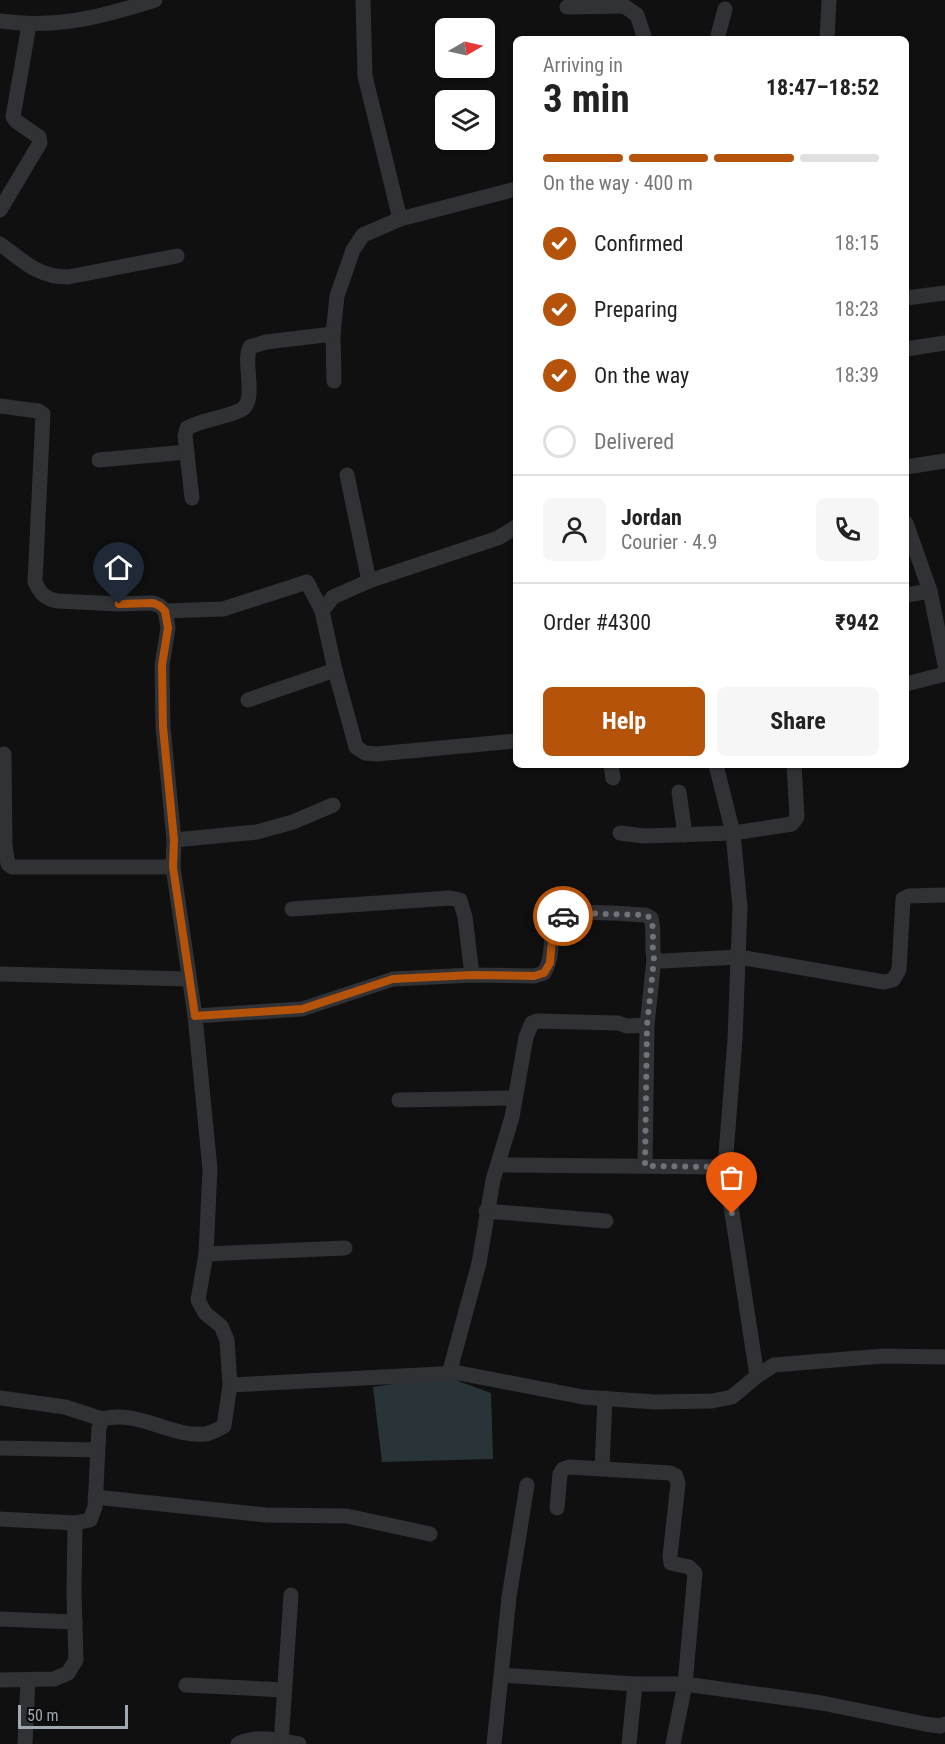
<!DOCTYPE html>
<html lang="en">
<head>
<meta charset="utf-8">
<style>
	:root { --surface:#fff; --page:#f6f6f6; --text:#222; --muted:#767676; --line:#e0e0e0; --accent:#b45309 }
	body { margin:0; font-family:"Roboto Condensed",sans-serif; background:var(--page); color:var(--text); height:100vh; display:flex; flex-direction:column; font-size:22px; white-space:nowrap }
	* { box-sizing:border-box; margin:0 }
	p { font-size:20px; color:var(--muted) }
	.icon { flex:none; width:33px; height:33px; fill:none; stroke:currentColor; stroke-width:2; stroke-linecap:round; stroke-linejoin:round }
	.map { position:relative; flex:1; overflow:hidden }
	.drawer { position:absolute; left:513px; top:36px; width:396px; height:732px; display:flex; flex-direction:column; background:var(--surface); border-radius:9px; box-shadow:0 2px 4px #0004 }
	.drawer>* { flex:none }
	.needle { width:39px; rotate:81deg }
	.buttons { position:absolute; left:435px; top:18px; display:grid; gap:12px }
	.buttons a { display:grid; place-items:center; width:60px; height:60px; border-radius:9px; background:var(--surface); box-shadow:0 2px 4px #0004; font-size:30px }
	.scale { position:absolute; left:18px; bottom:15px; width:110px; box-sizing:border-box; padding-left:6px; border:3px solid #a0a8b2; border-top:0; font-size:16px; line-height:21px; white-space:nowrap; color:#a0a8b2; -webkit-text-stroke:4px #0b0b0c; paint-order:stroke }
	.pin { position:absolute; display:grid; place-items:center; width:51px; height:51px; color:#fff; margin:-62px -26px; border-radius:50% 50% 50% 0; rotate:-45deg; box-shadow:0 0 6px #0007 }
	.pin .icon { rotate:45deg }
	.courier { position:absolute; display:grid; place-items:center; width:60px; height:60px; margin:-30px; border:4px solid #b45309; border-radius:50%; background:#fff; color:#222; box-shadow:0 2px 8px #0007 }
	.summary em { font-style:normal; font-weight:700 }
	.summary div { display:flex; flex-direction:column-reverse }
	.summary { display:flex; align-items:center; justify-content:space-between; height:102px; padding:0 30px }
	h1 { font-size:39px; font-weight:700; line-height:45px }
	.bar { display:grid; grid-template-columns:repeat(4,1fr); gap:9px 6px; align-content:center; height:72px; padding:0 30px }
	.bar i { height:8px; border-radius:4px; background:var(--line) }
	.bar .active { background:var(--accent) }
	.bar p { grid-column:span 4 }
	.line { display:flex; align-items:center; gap:15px; padding:0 30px; border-top:2px solid var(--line) }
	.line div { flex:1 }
	.round { display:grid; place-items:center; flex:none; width:63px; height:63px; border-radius:9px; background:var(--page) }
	ol { padding:0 30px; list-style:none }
	li { display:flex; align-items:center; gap:18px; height:66px }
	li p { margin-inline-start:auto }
	li .icon { padding:6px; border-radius:50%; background:var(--accent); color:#fff; stroke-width:4 }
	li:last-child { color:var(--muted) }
	li i { width:33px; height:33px; border:3px solid var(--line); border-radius:50% }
	.cta { display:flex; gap:12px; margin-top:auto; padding:12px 30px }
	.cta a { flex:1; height:69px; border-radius:9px; background:var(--accent); color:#fff; font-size:24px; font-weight:700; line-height:69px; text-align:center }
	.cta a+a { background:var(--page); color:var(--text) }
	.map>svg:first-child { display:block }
	.water { fill:#293439 }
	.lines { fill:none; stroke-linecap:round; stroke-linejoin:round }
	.minor { stroke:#313236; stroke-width:15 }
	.done { stroke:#6e737a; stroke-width:6; stroke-dasharray:0 10.8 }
	.route { stroke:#b45309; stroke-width:8 }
</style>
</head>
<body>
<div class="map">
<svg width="945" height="1744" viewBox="0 0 945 1744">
	<rect width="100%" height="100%" fill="#101011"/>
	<!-- water -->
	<polygon class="water" points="444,1376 491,1393 493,1459 382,1462 373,1387"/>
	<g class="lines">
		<!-- minor -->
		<g class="minor">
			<polyline points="363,0 365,76 400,219"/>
			<polyline points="567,7 624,6 637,15 645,39"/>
			<path d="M 0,21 C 57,29 101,17 155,0"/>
			<polyline points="717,39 725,9"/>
			<polyline points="827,39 829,0"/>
			<polyline points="0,210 40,143 39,137 16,121 13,117 29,25"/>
			<path d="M 0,244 C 24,261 37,277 68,277 L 177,256"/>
			<polyline points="906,298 945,293"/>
			<polyline points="906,349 945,343"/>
			<polyline points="334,381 333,334 337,296 353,250 363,235 400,219 516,189"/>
			<path d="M 0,406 L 38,411 L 43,414 L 35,582 C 40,593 45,599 58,601 L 119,604 L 153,603 L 160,606 L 165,611 L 168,628 L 162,665 L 163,727 L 174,840 L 173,867 L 195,1016 L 210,1169 L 206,1254 L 198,1300 L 205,1313 L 221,1326 L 227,1340 L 230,1385 L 224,1426 C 218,1429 212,1433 206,1434 C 172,1438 138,1409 102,1419 L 99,1428 L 95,1507 L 90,1520 L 75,1523 L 0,1519"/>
			<polyline points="99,460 187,452"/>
			<polyline points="906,467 945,461"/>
			<polyline points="347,475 369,581"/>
			<path d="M 192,498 L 185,436 L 187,428 C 204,419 224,418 241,410 C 258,401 242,362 250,347 L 266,342 L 333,334"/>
			<polyline points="906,523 930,591 945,665"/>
			<polyline points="516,527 498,538 369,581 333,597 322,611 335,670 356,747 365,753 377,754 516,741"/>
			<polyline points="906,595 930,591"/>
			<polyline points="165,611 223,609 307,582 322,611"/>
			<polyline points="906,684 945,674"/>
			<polyline points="248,700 335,670"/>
			<polyline points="4,754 5,846 8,864 12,867 173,867"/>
			<polyline points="611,765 613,778"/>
			<polyline points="679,792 685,835"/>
			<polyline points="620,833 644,836 733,833 792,824 797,817 794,765"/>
			<polyline points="174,840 257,832 293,822 333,805"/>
			<polyline points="292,909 450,898 460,900 465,917 472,975"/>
			<polyline points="0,974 188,979"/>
			<path d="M 195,1016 L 302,1009 L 393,979 L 472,975 L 534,976 L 544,973 C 553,958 550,944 553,927 C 557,904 627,915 645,915 L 651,918 C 655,932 651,945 654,959 L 662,961 L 739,957 L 884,982 L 893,980 L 899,970 L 903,899 L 909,896 L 945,895"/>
			<polyline points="399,1100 514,1098"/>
			<polyline points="498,1165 725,1167"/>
			<polyline points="645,1166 647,1025 654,959"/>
			<polyline points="486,1211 606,1221"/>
			<polyline points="206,1254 345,1248"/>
			<polyline points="449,1374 479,1263 493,1180 512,1117 526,1037 532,1023 537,1021 618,1023 627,1026 647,1025"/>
			<polyline points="757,1376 774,1365 883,1356 945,1357"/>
			<polyline points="230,1385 459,1373 583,1397 655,1402 712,1401 732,1397 757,1376 725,1167 735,1039 740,907 733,833 716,765"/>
			<polyline points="0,1398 65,1407 102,1419"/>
			<polyline points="0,1448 97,1450"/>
			<polyline points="602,1469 605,1398"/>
			<polyline points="95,1497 266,1515 347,1516 430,1534"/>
			<polyline points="557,1508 560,1474 563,1469 569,1467 670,1473 676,1476 678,1484 670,1556 671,1563 689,1567 695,1573 685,1684 673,1744"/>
			<polyline points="0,1619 75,1622"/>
			<polyline points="502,1675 635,1684 685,1684 822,1703 925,1724 940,1726 945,1724"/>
			<polyline points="0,1680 54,1679 68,1673 76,1660 74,1593 75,1523"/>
			<polyline points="186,1685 284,1690"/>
			<polyline points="25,1744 28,1680"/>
			<path d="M 238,1744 C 255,1734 281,1741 299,1744"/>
			<polyline points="281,1744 291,1595"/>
			<polyline points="494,1744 509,1597 527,1485"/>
			<polyline points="629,1744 635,1684"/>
		</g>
	</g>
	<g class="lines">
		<!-- done -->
		<path class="done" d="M 563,916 L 573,913 L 645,915 L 651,918 C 655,932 651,945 654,959 L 647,1025 L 645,1166 L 725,1167 L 732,1214"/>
		<!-- route -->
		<polyline class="route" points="119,604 153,603 160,606 165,611 168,628 162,665 163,727 174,840 173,867 195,1016 302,1009 393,979 472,975 534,976 544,973 550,963 553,926 558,918 563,916"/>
	</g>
</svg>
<div class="buttons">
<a><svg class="needle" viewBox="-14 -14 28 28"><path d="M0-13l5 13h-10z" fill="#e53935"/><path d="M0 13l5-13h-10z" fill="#767676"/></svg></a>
<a><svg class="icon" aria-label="layers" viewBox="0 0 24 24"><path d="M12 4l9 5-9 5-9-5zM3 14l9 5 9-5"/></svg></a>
</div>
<div class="scale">50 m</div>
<div class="pin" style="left:732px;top:1214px;background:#ea580c"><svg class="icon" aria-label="bag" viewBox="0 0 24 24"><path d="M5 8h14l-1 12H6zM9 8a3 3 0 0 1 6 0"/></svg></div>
<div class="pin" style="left:119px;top:604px;background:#1f2937"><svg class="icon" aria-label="home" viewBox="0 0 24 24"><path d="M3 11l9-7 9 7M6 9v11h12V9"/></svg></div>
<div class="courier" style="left:563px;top:916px"><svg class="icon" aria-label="car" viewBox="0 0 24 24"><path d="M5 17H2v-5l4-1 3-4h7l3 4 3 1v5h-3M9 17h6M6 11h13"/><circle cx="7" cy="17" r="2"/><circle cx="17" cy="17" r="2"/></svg></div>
<section class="drawer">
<div class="summary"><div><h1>3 min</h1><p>Arriving in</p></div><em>18:47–18:52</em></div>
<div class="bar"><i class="active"></i><i class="active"></i><i class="active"></i><i></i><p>On the way · 400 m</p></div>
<ol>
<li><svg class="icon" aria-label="check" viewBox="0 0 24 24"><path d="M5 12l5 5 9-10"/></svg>Confirmed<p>18:15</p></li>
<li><svg class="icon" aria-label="check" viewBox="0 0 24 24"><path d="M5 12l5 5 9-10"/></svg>Preparing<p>18:23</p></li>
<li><svg class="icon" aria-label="check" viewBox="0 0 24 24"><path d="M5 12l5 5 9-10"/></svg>On the way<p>18:39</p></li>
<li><i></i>Delivered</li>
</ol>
<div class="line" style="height:108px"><a class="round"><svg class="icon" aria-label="person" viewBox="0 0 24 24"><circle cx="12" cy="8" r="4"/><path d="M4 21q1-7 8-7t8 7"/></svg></a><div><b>Jordan</b><p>Courier · 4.9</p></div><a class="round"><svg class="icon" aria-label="phone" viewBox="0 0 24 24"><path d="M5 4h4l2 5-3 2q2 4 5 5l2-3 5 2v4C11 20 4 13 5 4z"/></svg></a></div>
<div class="line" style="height:78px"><div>Order #4300</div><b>₹942</b></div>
<div class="cta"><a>Help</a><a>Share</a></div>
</section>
</div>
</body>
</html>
